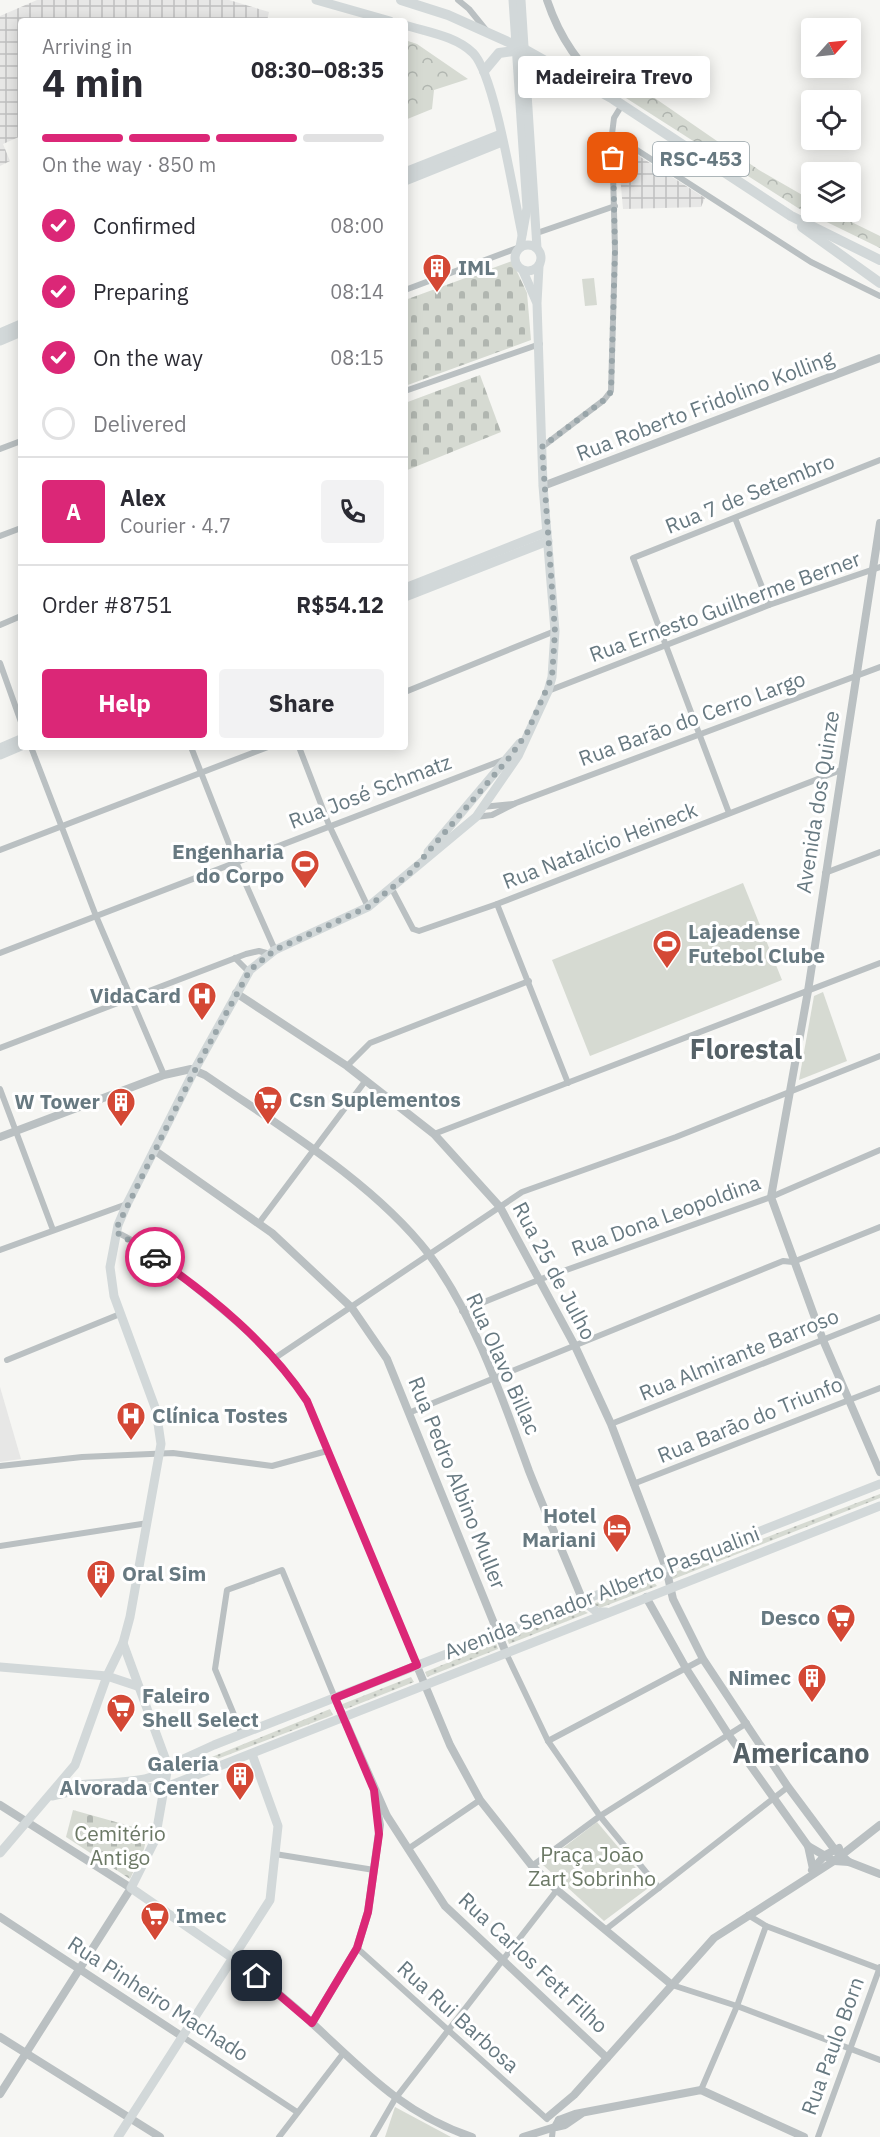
<!DOCTYPE html>
<html lang="en">
<head>
<meta charset="utf-8">
<style>
	:root { --surface:#fff; --page:#f2f2f3; --text:#2b2b33; --muted:#7c7c81; --line:#e1e1e2; --accent:#db2777 }
	body { margin:0; font-family:"IBM Plex Sans",sans-serif; background:var(--page); color:var(--text); height:100vh; display:flex; flex-direction:column; font-size:22px; white-space:nowrap }
	* { box-sizing:border-box; margin:0 }
	p { font-size:20px; color:var(--muted) }
	.icon { flex:none; width:33px; height:33px; fill:none; stroke:currentColor; stroke-width:2; stroke-linecap:round; stroke-linejoin:round }
	.map { position:relative; flex:1; overflow:hidden }
	.panel { position:absolute; left:18px; top:18px; width:390px; height:732px; display:flex; flex-direction:column; background:var(--surface); border-radius:6px; box-shadow:0 3px 15px #0003 }
	.panel>* { flex:none }
	.needle { width:39px; rotate:63deg }
	.buttons { position:absolute; left:801px; top:18px; display:grid; gap:12px }
	.buttons a { display:grid; place-items:center; width:60px; height:60px; border-radius:6px; background:var(--surface); box-shadow:0 3px 15px #0003; font-size:30px }
	.pin { position:absolute; display:grid; place-items:center; width:51px; height:51px; color:#fff; margin:-26px; border-radius:12px; box-shadow:0 3px 9px #0006 }
	.courier { position:absolute; display:grid; place-items:center; width:60px; height:60px; margin:-30px; border:4px solid #db2777; border-radius:50%; background:#fff; color:#222; box-shadow:0 2px 8px #0007 }
	.bubble { position:absolute; height:42px; border-radius:6px; background:var(--surface); box-shadow:0 3px 15px #0003; font-size:20px; font-weight:800; line-height:42px; text-align:center }
	.overview em { font-style:normal; font-weight:800 }
	.overview div { display:flex; flex-direction:column-reverse }
	.overview { display:flex; align-items:center; justify-content:space-between; height:102px; padding:0 24px }
	h1 { font-size:39px; font-weight:800; line-height:45px }
	.bar { display:grid; grid-template-columns:repeat(4,1fr); gap:9px 6px; align-content:center; height:72px; padding:0 24px }
	.bar i { height:8px; border-radius:4px; background:var(--line) }
	.bar .on { background:var(--accent) }
	.bar p { grid-column:span 4 }
	.line { display:flex; align-items:center; gap:15px; padding:0 24px; border-top:2px solid var(--line) }
	.line div { flex:1 }
	.round { display:grid; place-items:center; flex:none; width:63px; height:63px; border-radius:6px; background:var(--page) }
	ol { padding:0 24px; list-style:none }
	li { display:flex; align-items:center; gap:18px; height:66px }
	li p { margin-inline-start:auto }
	li .icon { padding:6px; border-radius:50%; background:var(--accent); color:#fff; stroke-width:4 }
	li:last-child { color:var(--muted) }
	li i { width:33px; height:33px; border:3px solid var(--line); border-radius:50% }
	.button { display:flex; gap:12px; margin-top:auto; padding:12px 24px }
	.button a { flex:1; height:69px; border-radius:6px; background:var(--accent); color:#fff; font-size:24px; font-weight:800; line-height:69px; text-align:center }
	.button a+a { background:var(--page); color:var(--text) }
	.map>svg:first-child { display:block }
	.built { fill:#e7e7e6 }
	.industrial { fill:url(#industrial-grid) }
	.grass { fill:url(#grass-dots) }
	.forest { fill:url(#forest-crowns) }
	.cemetery { fill:url(#cemetery-stones) }
	.park { fill:#d6dad2 }
	.lines { fill:none; stroke-linecap:round; stroke-linejoin:round }
	.minor { stroke:#bac0c2; stroke-width:6 }
	.tertiary { stroke:#bac0c2; stroke-width:8 }
	.secondary { stroke:#d2d8d9; stroke-width:9 }
	.trunk { stroke:#d2d8d9; stroke-width:10 }
	.done { stroke:#99a5a9; stroke-width:6; stroke-dasharray:0 10.8 }
	.route { stroke:#db2777; stroke-width:8 }
	.labels { text-anchor:middle; stroke-width:6; stroke-linejoin:round; paint-order:stroke }
	.shield { fill:#fff; stroke:#95a1a7; stroke-width:1.5 }
	.shield-label { font-size:20px; font-weight:bold; fill:#677981 }
	.poi-label { font-size:21px; font-weight:bold; fill:#677981; stroke:#fff; text-anchor:start }
	.street-label { font-size:21px; fill:#677981; stroke:#fff }
	.park-label { font-size:21px; fill:#6c7966; stroke:#fff }
	.district-label { font-size:27px; font-weight:bold; fill:#556167; stroke:#fff }
</style>
</head>
<body>
<div class="map">
<svg width="880" height="2137" viewBox="0 0 880 2137">
	<defs>
		<pattern id="industrial-grid" width="8" height="8" patternUnits="userSpaceOnUse" patternTransform="scale(1.5)"><rect width="8" height="8" fill="#e7e7e6"/><path d="M0 4h8M4 0v8" fill="none" stroke="#bfc0c0"/></pattern>
		<pattern id="grass-dots" width="8" height="8" patternUnits="userSpaceOnUse" patternTransform="scale(1.5)"><rect width="8" height="8" fill="#d6dad2"/><path d="M2 2h.1M6 6h.1" fill="none" stroke="#b1b6b0" stroke-width="1.8" stroke-linecap="round"/></pattern>
		<pattern id="forest-crowns" width="20" height="18" patternUnits="userSpaceOnUse" patternTransform="scale(1.5)"><rect width="20" height="18" fill="#d6dad2"/><path d="M2 6a3 3 0 1 1 6 0M12 15a3 3 0 1 1 6 0" fill="none" stroke="#b1b6b0"/></pattern>
		<pattern id="cemetery-stones" width="16" height="16" patternUnits="userSpaceOnUse" patternTransform="scale(1.5)"><rect width="16" height="16" fill="#d6dad2"/><path d="M2 7V4a2 2 0 0 1 4 0v3zM10 15v-3a2 2 0 0 1 4 0v3z" fill="#b1b6b0"/></pattern>
	</defs>
	<rect width="100%" height="100%" fill="#f6f6f3"/>
	<!-- built -->
	<polygon class="built" points="0,1387 21,1459 0,1462"/>
	<!-- industrial -->
	<g class="industrial">
		<polygon points="37,0 229,0 269,12 267,21 21,21 21,136 3,144 10,161 0,166 0,16"/>
		<polygon points="617,142 705,198 701,207 623,209"/>
	</g>
	<!-- grass -->
	<g class="grass">
		<polygon points="880,1494 880,1498 671,1580 670,1574"/>
		<polygon points="653,1581 657,1586 600,1608 593,1604"/>
		<polygon points="581,1609 588,1613 509,1644 507,1639"/>
		<polygon points="496,1643 498,1649 427,1677 425,1672"/>
		<polygon points="411,1677 414,1682 346,1709 340,1705"/>
		<polygon points="330,1709 333,1715 183,1772 170,1774"/>
	</g>
	<!-- forest -->
	<g class="forest">
		<polygon points="405,40 417,44 468,79 434,90 432,109 405,120"/>
		<polygon points="617,72 759,170 811,200 812,212 831,212 880,236 880,248 798,208 615,91 610,83 612,74"/>
	</g>
	<!-- cemetery -->
	<g class="cemetery">
		<polygon points="512,261 527,293 531,340 405,386 405,300"/>
		<polygon points="480,375 501,432 405,471 405,403"/>
		<polygon points="73,1810 148,1831 144,1849 130,1879 66,1837"/>
	</g>
	<!-- park -->
	<g class="park">
		<polygon points="594,278 597,305 585,306 582,279"/>
		<polygon points="743,883 782,980 590,1056 552,960"/>
		<polygon points="823,992 847,1061 799,1080 814,996"/>
		<polygon points="597,1822 651,1886 604,1921 542,1864"/>
		<polygon points="395,2107 451,2137 385,2137"/>
	</g>
	<g class="lines">
		<!-- minor -->
		<g class="minor">
			<polyline points="458,0 469,9 486,30"/>
			<polyline points="612,134 811,262 880,296"/>
			<polyline points="537,233 615,206"/>
			<polyline points="405,290 520,247"/>
			<polyline points="405,391 540,344"/>
			<polyline points="542,447 604,400 611,391 615,250 612,134 614,118 622,105"/>
			<polyline points="0,449 21,441"/>
			<polyline points="735,518 769,605"/>
			<polyline points="0,536 21,528"/>
			<polyline points="0,625 21,616"/>
			<polyline points="0,663 21,722"/>
			<polyline points="548,691 769,605 880,567"/>
			<polyline points="405,692 555,631"/>
			<polyline points="31,747 96,916 164,1075"/>
			<polyline points="191,747 236,862 275,950"/>
			<polyline points="299,747 329,825 368,907"/>
			<polyline points="482,807 513,804"/>
			<polyline points="729,813 633,558 880,460"/>
			<polyline points="476,817 492,815 516,803 880,667"/>
			<polyline points="0,850 268,747"/>
			<polyline points="825,873 880,852"/>
			<polyline points="392,889 413,929 419,931 497,904 841,770"/>
			<polyline points="497,904 568,1083"/>
			<polyline points="0,953 503,760"/>
			<polyline points="235,958 249,972"/>
			<polyline points="0,1048 246,954 259,951 270,954"/>
			<polyline points="347,1066 370,1043 529,981"/>
			<polyline points="0,1089 53,1230"/>
			<polyline points="434,1134 880,963"/>
			<polyline points="259,1223 366,1080"/>
			<path d="M 116,1232 C 139,1242 160,1261 180,1276 C 228,1314 273,1350 307,1401 L 417,1666"/>
			<polyline points="0,1250 127,1204"/>
			<polyline points="462,1311 541,1279 771,1197 880,1150"/>
			<polyline points="275,1358 522,1192 676,1137 880,1056"/>
			<polyline points="7,1360 120,1314"/>
			<polyline points="411,1412 783,1261 793,1262 880,1227"/>
			<polyline points="611,1424 880,1317"/>
			<polyline points="0,1466 82,1457 173,1453 272,1466 327,1451"/>
			<polyline points="633,1484 880,1388"/>
			<polyline points="0,1546 148,1523"/>
			<polyline points="506,1653 548,1741 600,1816 659,1888"/>
			<polyline points="242,1734 215,1669 227,1590 282,1570 335,1698"/>
			<polyline points="548,1741 703,1659"/>
			<polyline points="408,1849 480,1800"/>
			<polyline points="275,1854 374,1870"/>
			<polyline points="532,1866 600,1816 747,1723"/>
			<polyline points="748,1915 766,1926 880,1969"/>
			<polyline points="605,1930 788,1787"/>
			<polyline points="357,1948 547,2119"/>
			<polyline points="672,1985 737,2006 880,2060"/>
			<polyline points="183,2037 297,2112"/>
			<polyline points="701,2090 737,2006 766,1926"/>
			<polyline points="279,2137 342,2055"/>
			<polyline points="373,2137 395,2099 557,1890"/>
			<polyline points="552,2137 553,2128"/>
			<polyline points="818,2137 880,1967"/>
		</g>
		<!-- tertiary -->
		<g class="tertiary">
			<path d="M 547,0 C 561,42 579,62 608,94"/>
			<polyline points="543,486 880,358"/>
			<polyline points="880,523 808,991 771,1197 823,1340 880,1472"/>
			<polyline points="236,993 347,1066 434,1134 500,1207 575,1346 611,1424 666,1568 673,1599 703,1659 788,1787 835,1850 849,1862"/>
			<path d="M 0,1137 L 164,1075 L 191,1069 L 205,1075 C 279,1126 373,1182 428,1253 C 474,1314 503,1400 529,1471 C 546,1514 565,1557 583,1601"/>
			<polyline points="154,1150 272,1233 352,1308 387,1359 506,1653"/>
			<polyline points="646,1597 687,1670 728,1734 808,1846 834,1861 849,1862 880,1874"/>
			<polyline points="417,1666 450,1745 480,1800 532,1866 557,1890 672,1985"/>
			<polyline points="335,1698 387,1816 445,1906 607,2058"/>
			<polyline points="0,1805 131,1888 0,2094"/>
			<polyline points="808,1846 813,1869"/>
			<polyline points="812,1870 825,1855 839,1848"/>
			<polyline points="0,1917 183,2037"/>
			<path d="M 234,1959 C 260,1979 288,2000 312,2023 C 364,2071 403,2114 472,2137"/>
			<polyline points="312,2023 357,1948 368,1912 380,1825 375,1797"/>
			<polyline points="0,2037 160,2137"/>
			<polyline points="549,2116 574,2095 714,1938 834,1861 880,1825"/>
			<polyline points="559,2120 575,2114 701,2090 804,2137"/>
			<polyline points="556,2127 565,2125 581,2114"/>
			<polyline points="523,2137 555,2127 559,2120"/>
		</g>
		<!-- secondary -->
		<g class="secondary">
			<polyline points="316,0 390,21"/>
			<polyline points="513,0 527,208 520,247"/>
			<polyline points="521,0 537,248"/>
			<path d="M 405,25 C 427,32 456,36 473,53 C 495,75 514,198 522,234"/>
			<polyline points="405,172 501,134"/>
			<polyline points="405,181 502,142"/>
			<circle cx="528" cy="258" r="13"/>
			<polyline points="523,271 536,301"/>
			<polyline points="0,333 21,324"/>
			<polyline points="0,341 21,332"/>
			<polyline points="405,588 547,532"/>
			<polyline points="405,597 548,541"/>
			<polyline points="0,748 21,739"/>
			<polyline points="0,755 21,746"/>
			<polyline points="428,852 520,743"/>
			<polyline points="583,1601 597,1612 606,1612"/>
			<polyline points="123,1643 168,1766 155,1840 131,1888 234,1959"/>
			<polyline points="0,1667 107,1676 137,1686"/>
			<path d="M 69,1786 C 93,1781 155,1787 168,1766 L 214,1745 L 880,1484"/>
			<polyline points="52,1796 73,1791 166,1787 880,1506"/>
			<polyline points="0,1853 75,1765 107,1676 123,1643 130,1617 161,1444 156,1410 114,1296 110,1267 118,1225 127,1204 195,1069 250,970 275,950 368,907 476,817 518,756 548,691 552,677 555,631 543,486 537,303 539,266"/>
			<polyline points="118,2137 270,1900 278,1826 252,1754"/>
		</g>
		<!-- trunk -->
		<g class="trunk">
			<polyline points="401,0 448,15 526,50 613,99 791,216 880,260"/>
			<polyline points="484,71 499,53 522,50"/>
			<polyline points="802,227 880,283"/>
		</g>
	</g>
	<g class="lines">
		<!-- done -->
		<polyline class="done" points="155,1257 116,1232 118,1225 195,1070 250,970 275,950 368,907 409,874 509,758 527,733 552,677 555,632 542,447 604,400 611,392 615,250 613,158"/>
		<!-- route -->
		<path class="route" d="M 155,1257 C 212,1297 268,1342 307,1401 L 417,1665 L 335,1698 L 374,1790 L 379,1834 L 368,1912 L 357,1948 L 312,2023 L 257,1976"/>
	</g>
	<!-- icons -->
	<defs>
		<g id="building-pin" transform="scale(1.5)"><path d="M0 17L-7.5 6A9.5 9.5 0 1 1 7.5 6Z" fill="#d44835" stroke="#fff"/><path d="M-4-6H4V6H1V3H-1V6H-4ZM-2.5-4.3h1.7v1.8h-1.7ZM.8-4.3h1.7v1.8H.8ZM-2.5-1h1.7V.8h-1.7ZM.8-1h1.7V.8H.8Z" fill="#fff"/></g>
		<g id="stadium-pin" transform="scale(1.5)"><path d="M0 17L-7.5 6A9.5 9.5 0 1 1 7.5 6Z" fill="#d44835" stroke="#fff"/><path d="M0-5a6.5 5 0 1 0 0 10a6.5 5 0 1 0 0-10ZM-3.5-1.8h7v3.6h-7Z" fill="#fff"/></g>
		<g id="hospital-pin" transform="scale(1.5)"><path d="M0 17L-7.5 6A9.5 9.5 0 1 1 7.5 6Z" fill="#d44835" stroke="#fff"/><path d="M-5-5h3v3.5h4V-5h3V5h-3V1.5h-4V5h-3Z" fill="#fff"/></g>
		<g id="supermarket-pin" transform="scale(1.5)"><path d="M0 17L-7.5 6A9.5 9.5 0 1 1 7.5 6Z" fill="#d44835" stroke="#fff"/><path d="M-6-5.5h2.5l.6 2H6L4.5 2H-2.5L-4.4-4H-6ZM-1.5 3.2a1.3 1.3 0 1 0 .1 0ZM3 3.2a1.3 1.3 0 1 0 .1 0Z" fill="#fff"/></g>
		<g id="hotel-pin" transform="scale(1.5)"><path d="M0 17L-7.5 6A9.5 9.5 0 1 1 7.5 6Z" fill="#d44835" stroke="#fff"/><path d="M-6-4.5h1.5V1H6V5H4.5V3h-9V5H-6ZM-4 0a1.8 1.8 0 1 1 3.6 0ZM.5 0V-2.5h3Q6-2.5 6 0Z" fill="#fff"/></g>
	</defs>
	<g fill-rule="evenodd">
		<use href="#building-pin" x="437" y="268"/>
		<use href="#stadium-pin" x="305" y="864"/>
		<use href="#stadium-pin" x="667" y="944"/>
		<use href="#hospital-pin" x="202" y="996"/>
		<use href="#supermarket-pin" x="268" y="1100"/>
		<use href="#building-pin" x="121" y="1102"/>
		<use href="#hospital-pin" x="131" y="1416"/>
		<use href="#hotel-pin" x="617" y="1528"/>
		<use href="#building-pin" x="101" y="1574"/>
		<use href="#supermarket-pin" x="841" y="1618"/>
		<use href="#building-pin" x="812" y="1678"/>
		<use href="#supermarket-pin" x="121" y="1708"/>
		<use href="#building-pin" x="240" y="1776"/>
		<use href="#supermarket-pin" x="155" y="1916"/>
	</g>
	<g class="labels">
		<!-- shield labels -->
		<rect class="shield" x="653" y="142" width="96" height="34" rx="4.5"/>
		<g class="shield-label">
			<text x="701" y="166">RSC-453</text>
		</g>
		<!-- poi labels -->
		<g class="poi-label">
			<text x="458" y="275">IML</text>
			<text x="284" y="859" text-anchor="end">Engenharia<tspan x="284" dy="24">do Corpo</tspan></text>
			<text x="688" y="939">Lajeadense<tspan x="688" dy="24">Futebol Clube</tspan></text>
			<text x="181" y="1003" text-anchor="end">VidaCard</text>
			<text x="289" y="1107">Csn Suplementos</text>
			<text x="100" y="1109" text-anchor="end">W Tower</text>
			<text x="152" y="1423">Clínica Tostes</text>
			<text x="596" y="1523" text-anchor="end">Hotel<tspan x="596" dy="24">Mariani</tspan></text>
			<text x="122" y="1581">Oral Sim</text>
			<text x="820" y="1625" text-anchor="end">Desco</text>
			<text x="791" y="1685" text-anchor="end">Nimec</text>
			<text x="142" y="1703">Faleiro<tspan x="142" dy="24">Shell Select</tspan></text>
			<text x="219" y="1771" text-anchor="end">Galeria<tspan x="219" dy="24">Alvorada Center</tspan></text>
			<text x="176" y="1923">Imec</text>
		</g>
		<!-- street labels -->
		<g class="street-label">
			<text transform="translate(705 406) rotate(-21)" y="7">Rua Roberto Fridolino Kolling</text>
			<text transform="translate(750 494) rotate(-22)" y="7">Rua 7 de Setembro</text>
			<text transform="translate(725 607) rotate(-20)" y="7">Rua Ernesto Guilherme Berner</text>
			<text transform="translate(692 719) rotate(-20)" y="7">Rua Barão do Cerro Largo</text>
			<text transform="translate(370 792) rotate(-21)" y="7">Rua José Schmatz</text>
			<text transform="translate(818 802) rotate(-81)" y="7">Avenida dos Quinze</text>
			<text transform="translate(600 846) rotate(-21)" y="7">Rua Natalício Heineck</text>
			<text transform="translate(666 1216) rotate(-20)" y="7">Rua Dona Leopoldina</text>
			<text transform="translate(554 1271) rotate(62)" y="7">Rua 25 de Julho</text>
			<text transform="translate(739 1355) rotate(-22)" y="7">Rua Almirante Barroso</text>
			<text transform="translate(503 1364) rotate(66)" y="7">Rua Olavo Billac</text>
			<text transform="translate(750 1420) rotate(-22)" y="7">Rua Barão do Triunfo</text>
			<text transform="translate(457 1483) rotate(68)" y="7">Rua Pedro Albino Muller</text>
			<text transform="translate(602 1593) rotate(-21)" y="7">Avenida Senador Alberto Pasqualini</text>
			<text transform="translate(533 1963) rotate(43)" y="7">Rua Carlos Fett Filho</text>
			<text transform="translate(158 1999) rotate(33)" y="7">Rua Pinheiro Machado</text>
			<text transform="translate(458 2017) rotate(42)" y="7">Rua Rui Barbosa</text>
			<text transform="translate(833 2046) rotate(-70)" y="7">Rua Paulo Born</text>
		</g>
		<!-- park labels -->
		<g class="park-label">
			<text x="120" y="1841">Cemitério<tspan x="120" dy="24">Antigo</tspan></text>
			<text x="592" y="1862">Praça João<tspan x="592" dy="24">Zart Sobrinho</tspan></text>
		</g>
		<!-- district labels -->
		<g class="district-label">
			<text x="746" y="1059">Florestal</text>
			<text x="801" y="1763">Americano</text>
		</g>
	</g>
</svg>
<div class="buttons">
<a><svg class="needle" viewBox="-14 -14 28 28"><path d="M0-13l5 13h-10z" fill="#e53935"/><path d="M0 13l5-13h-10z" fill="#7c7c81"/></svg></a>
<a><svg class="icon" aria-label="locate" viewBox="0 0 24 24"><circle cx="12" cy="12" r="6"/><path d="M12 2v4M12 18v4M2 12h4M18 12h4"/></svg></a>
<a><svg class="icon" aria-label="layers" viewBox="0 0 24 24"><path d="M12 4l9 5-9 5-9-5zM3 14l9 5 9-5"/></svg></a>
</div>
<div class="pin" style="left:613px;top:158px;background:#ea580c"><svg class="icon" aria-label="bag" viewBox="0 0 24 24"><path d="M5 8h14l-1 12H6zM9 8a3 3 0 0 1 6 0"/></svg></div>
<div class="pin" style="left:257px;top:1976px;background:#1f2937"><svg class="icon" aria-label="home" viewBox="0 0 24 24"><path d="M3 11l9-7 9 7M6 9v11h12V9"/></svg></div>
<div class="courier" style="left:155px;top:1257px"><svg class="icon" aria-label="car" viewBox="0 0 24 24"><path d="M5 17H2v-5l4-1 3-4h7l3 4 3 1v5h-3M9 17h6M6 11h13"/><circle cx="7" cy="17" r="2"/><circle cx="17" cy="17" r="2"/></svg></div>
<div class="bubble" style="left:518px;top:56px;width:192px">Madeireira Trevo</div>
<section class="panel">
<div class="overview"><div><h1>4 min</h1><p>Arriving in</p></div><em>08:30–08:35</em></div>
<div class="bar"><i class="on"></i><i class="on"></i><i class="on"></i><i></i><p>On the way · 850 m</p></div>
<ol>
<li><svg class="icon" aria-label="check" viewBox="0 0 24 24"><path d="M5 12l5 5 9-10"/></svg>Confirmed<p>08:00</p></li>
<li><svg class="icon" aria-label="check" viewBox="0 0 24 24"><path d="M5 12l5 5 9-10"/></svg>Preparing<p>08:14</p></li>
<li><svg class="icon" aria-label="check" viewBox="0 0 24 24"><path d="M5 12l5 5 9-10"/></svg>On the way<p>08:15</p></li>
<li><i></i>Delivered</li>
</ol>
<div class="line" style="height:108px"><b class="round" style="background:var(--accent);color:#fff">A</b><div><b>Alex</b><p>Courier · 4.7</p></div><a class="round"><svg class="icon" aria-label="phone" viewBox="0 0 24 24"><path d="M5 4h4l2 5-3 2q2 4 5 5l2-3 5 2v4C11 20 4 13 5 4z"/></svg></a></div>
<div class="line" style="height:78px"><div>Order #8751</div><b>R$54.12</b></div>
<div class="button"><a>Help</a><a>Share</a></div>
</section>
</div>
</body>
</html>
